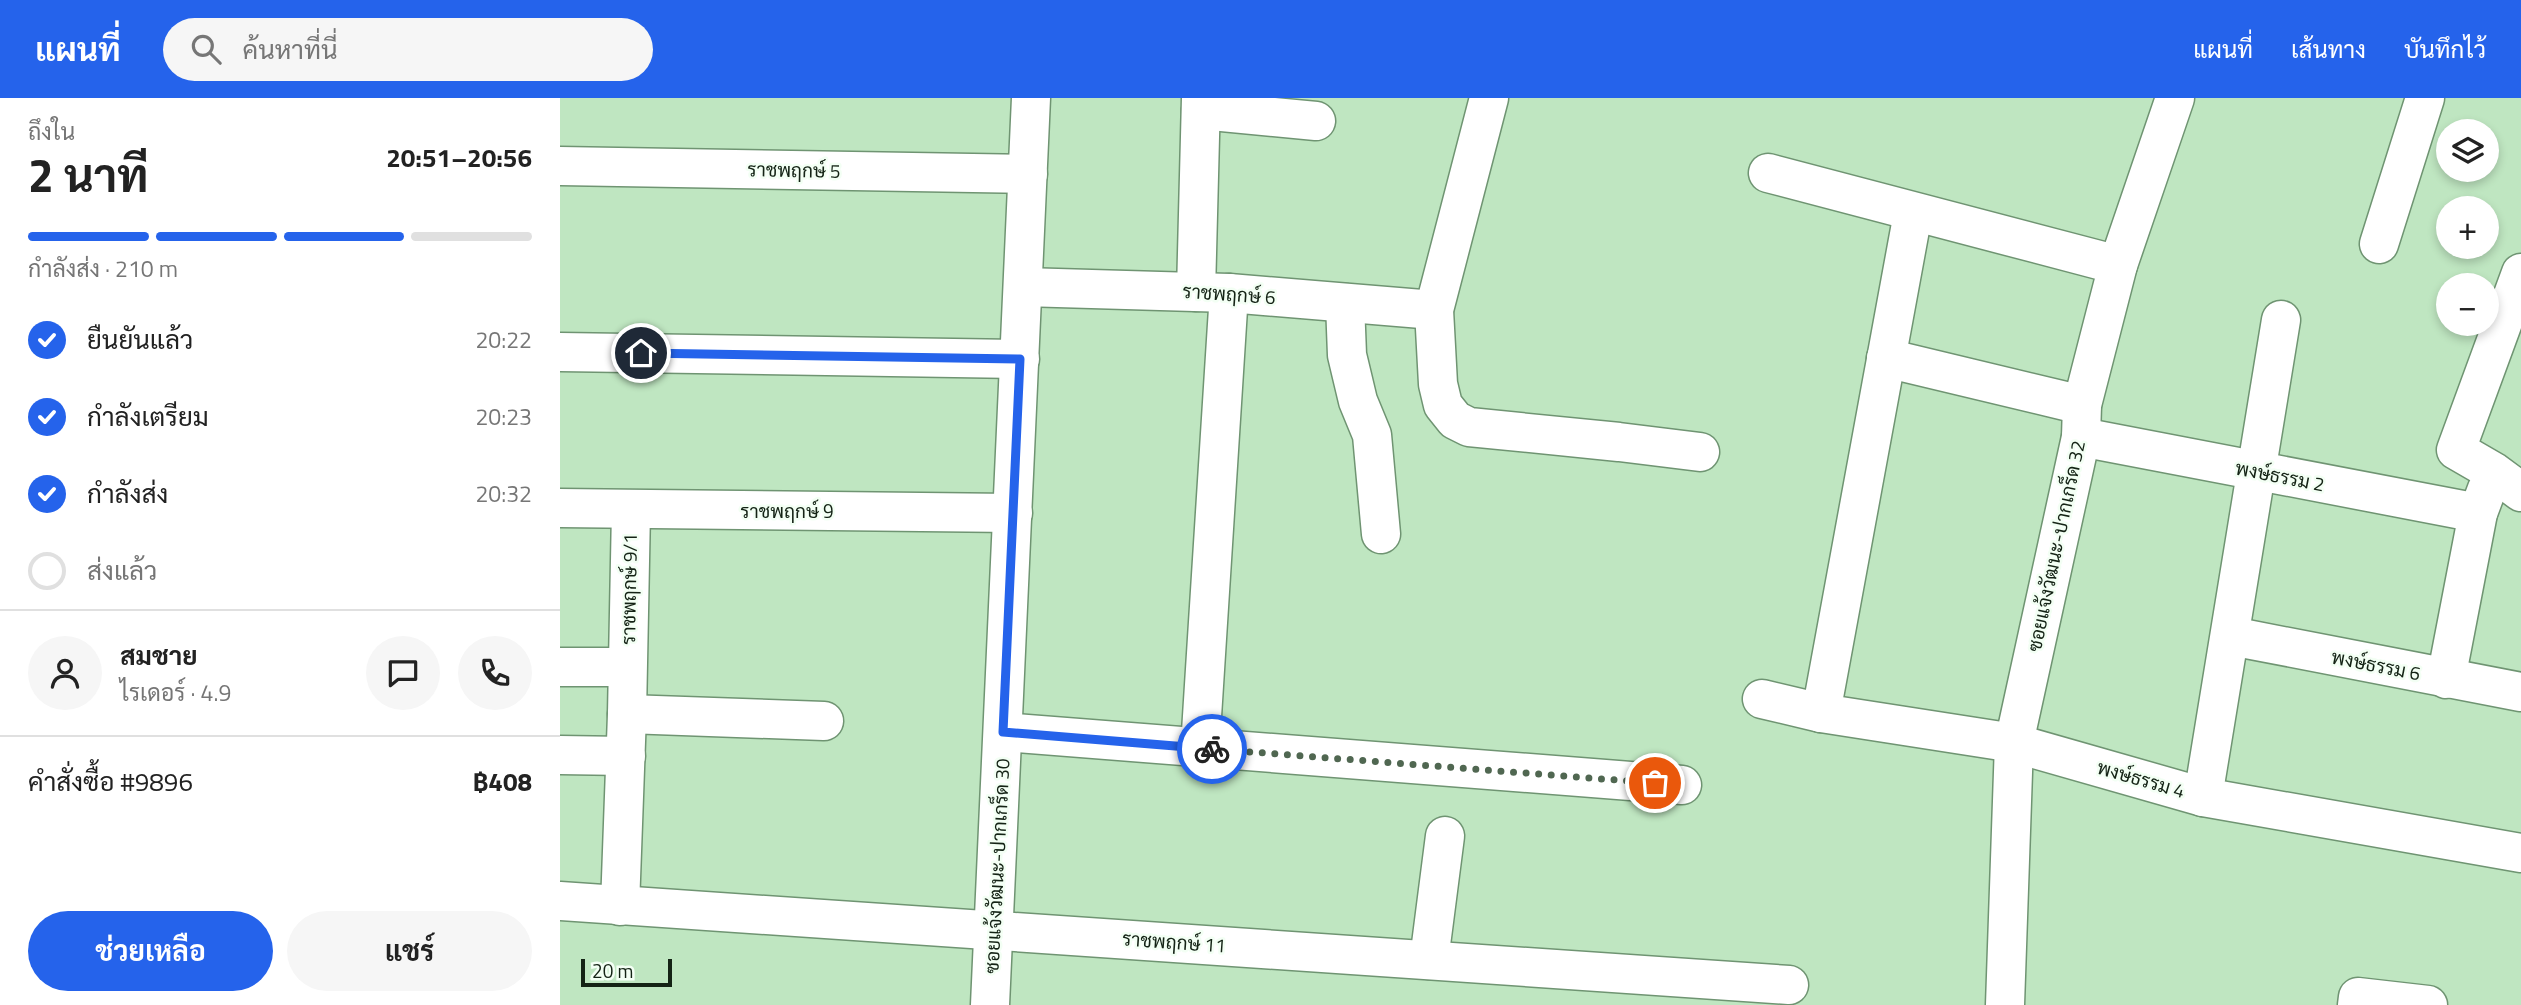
<!DOCTYPE html>
<html lang="th">
<head>
<meta charset="utf-8">
<style>
	:root { --surface:#fff; --page:#f6f6f6; --text:#222; --muted:#767676; --line:#e0e0e0; --accent:#2563eb }
	body { margin:0; font-family:"Titillium Web",Sarabun,sans-serif; background:var(--page); color:var(--text); height:100vh; display:flex; flex-direction:column; font-size:26px; white-space:nowrap }
	* { box-sizing:border-box; margin:0 }
	p { font-size:23px; color:var(--muted) }
	.icon { flex:none; width:38px; height:38px; fill:none; stroke:currentColor; stroke-width:2; stroke-linecap:round; stroke-linejoin:round }
	.map { position:relative; flex:1; overflow:hidden }
	.details { display:flex; flex-direction:column; background:var(--surface); width:560px }
	.details>* { flex:none }
	.buttons { position:absolute; left:1876px; top:21px; display:grid; gap:14px }
	.buttons a { display:grid; place-items:center; width:63px; height:63px; border-radius:50%; background:var(--surface); box-shadow:0 4px 10px #0003; font-size:35px }
	.scale { position:absolute; left:21px; bottom:18px; width:91px; box-sizing:border-box; padding-left:7px; border:4px solid #142315; border-top:0; font-size:19px; line-height:24px; white-space:nowrap; color:#142315; -webkit-text-stroke:5px #f3fff4; paint-order:stroke }
	.pin { position:absolute; display:grid; place-items:center; width:60px; height:60px; color:#fff; margin:-30px; border:4px solid #fff; border-radius:50%; box-shadow:0 2px 7px #0007 }
	.courier { position:absolute; display:grid; place-items:center; width:70px; height:70px; margin:-35px; border:5px solid #2563eb; border-radius:50%; background:#fff; color:#222; box-shadow:0 2px 9px #0007 }
	.summary em { font-style:normal; font-weight:700 }
	.summary div { display:flex; flex-direction:column-reverse }
	.summary { display:flex; align-items:center; justify-content:space-between; height:119px; padding:0 28px }
	h1 { font-size:46px; font-weight:700; line-height:52px }
	.bar { display:grid; grid-template-columns:repeat(4,1fr); gap:10px 7px; align-content:center; height:84px; padding:0 28px }
	.bar i { height:9px; border-radius:5px; background:var(--line) }
	.bar .current { background:var(--accent) }
	.bar p { grid-column:span 4 }
	.line { display:flex; align-items:center; gap:18px; padding:0 28px; border-top:2px solid var(--line) }
	.line div { flex:1 }
	.round { display:grid; place-items:center; flex:none; width:74px; height:74px; border-radius:37px; background:var(--page) }
	ol { padding:0 28px; list-style:none }
	li { display:flex; align-items:center; gap:21px; height:77px }
	li p { margin-inline-start:auto }
	li .icon { padding:7px; border-radius:50%; background:var(--accent); color:#fff; stroke-width:4 }
	li:last-child { color:var(--muted) }
	li i { width:38px; height:38px; border:4px solid var(--line); border-radius:50% }
	.primary-button { display:flex; gap:14px; margin-top:auto; padding:14px 28px }
	.primary-button a { flex:1; height:80px; border-radius:42px; background:var(--accent); color:#fff; font-size:28px; font-weight:700; line-height:80px; text-align:center }
	.primary-button a+a { background:var(--page); color:var(--text) }
	header { display:flex; align-items:center; gap:42px; box-sizing:border-box; height:98px; padding:0 35px; background:var(--accent); color:#fff }
	header strong { font-size:33px }
	nav { display:flex; gap:38px; margin-inline-start:auto; font-size:24px }
	.search { width:490px; height:63px; background:var(--page); display:flex; align-items:center; gap:18px; box-sizing:border-box; padding:0 24px; border-radius:38px; color:var(--muted); font-size:26px }
	main { display:flex; flex:1; min-height:0 }
	.map>svg:first-child { display:block }
	.lines { fill:none; stroke-linecap:round; stroke-linejoin:round }
	.minor-casing { stroke:#6f9472; stroke-width:41 }
	.minor { stroke:#fff; stroke-width:38 }
	.done { stroke:#506751; stroke-width:7; stroke-dasharray:0 12.6 }
	.route { stroke:#2563eb; stroke-width:9 }
	.labels { text-anchor:middle; stroke-width:5; stroke-linejoin:round; paint-order:stroke }
	.street-label { font-size:19px; fill:#142315; stroke:#f3fff4 }
</style>
</head>
<body>
<header>
<strong>แผนที่</strong>
<div class="search"><svg class="icon" aria-label="search" viewBox="0 0 24 24"><circle cx="10" cy="10" r="6"/><path d="M15 15l6 6"/></svg>ค้นหาที่นี่</div>
<nav><a>แผนที่</a><a>เส้นทาง</a><a>บันทึกไว้</a></nav>
</header>
<main>
<section class="details">
<div class="summary"><div><h1>2 นาที</h1><p>ถึงใน</p></div><em>20:51–20:56</em></div>
<div class="bar"><i class="current"></i><i class="current"></i><i class="current"></i><i></i><p>กำลังส่ง · 210 m</p></div>
<ol>
<li><svg class="icon" aria-label="check" viewBox="0 0 24 24"><path d="M5 12l5 5 9-10"/></svg>ยืนยันแล้ว<p>20:22</p></li>
<li><svg class="icon" aria-label="check" viewBox="0 0 24 24"><path d="M5 12l5 5 9-10"/></svg>กำลังเตรียม<p>20:23</p></li>
<li><svg class="icon" aria-label="check" viewBox="0 0 24 24"><path d="M5 12l5 5 9-10"/></svg>กำลังส่ง<p>20:32</p></li>
<li><i></i>ส่งแล้ว</li>
</ol>
<div class="line" style="height:126px"><a class="round"><svg class="icon" aria-label="person" viewBox="0 0 24 24"><circle cx="12" cy="8" r="4"/><path d="M4 21q1-7 8-7t8 7"/></svg></a><div><b>สมชาย</b><p>ไรเดอร์ · 4.9</p></div><a class="round"><svg class="icon" aria-label="chat" viewBox="0 0 24 24"><path d="M4 5h16v11H9l-5 4z"/></svg></a><a class="round"><svg class="icon" aria-label="phone" viewBox="0 0 24 24"><path d="M5 4h4l2 5-3 2q2 4 5 5l2-3 5 2v4C11 20 4 13 5 4z"/></svg></a></div>
<div class="line" style="height:91px"><div>คำสั่งซื้อ #9896</div><b>฿408</b></div>
<div class="primary-button"><a>ช่วยเหลือ</a><a>แชร์</a></div>
</section>
<div class="map">
<svg width="1961" height="907" viewBox="0 0 1961 907">
	<rect width="100%" height="100%" fill="#bfe6c1"/>
	<g class="lines">
		<!-- minor casing -->
		<g class="minor-casing">
			<g id="minor">
				<polyline points="929,0 874,212 878,286 883,307 895,322 909,329 1059,344 1140,354"/>
				<polyline points="641,12 756,23"/>
				<polyline points="0,68 468,76"/>
				<polyline points="1208,75 1558,167"/>
				<polyline points="1819,146 1865,0"/>
				<polyline points="1961,175 1896,352 1934,374 1961,394"/>
				<polyline points="463,189 669,195 874,212"/>
				<polyline points="636,194 641,0"/>
				<polyline points="785,205 787,257 798,303 812,337 821,436"/>
				<polyline points="0,254 460,261"/>
				<polyline points="1326,260 1522,307"/>
				<polyline points="1521,339 1918,415"/>
				<polyline points="0,410 453,415"/>
				<polyline points="1671,538 1961,594"/>
				<polyline points="0,569 67,569"/>
				<polyline points="1886,581 1918,415 1927,391"/>
				<polyline points="1202,601 1261,615 1454,645 1643,699 1961,755"/>
				<polyline points="1261,615 1353,115"/>
				<polyline points="67,616 264,623"/>
				<polyline points="443,634 1122,687"/>
				<polyline points="640,650 669,195"/>
				<polyline points="0,657 66,658"/>
				<polyline points="1643,699 1721,222"/>
				<polyline points="0,803 1229,887"/>
				<polyline points="60,808 67,616 71,412"/>
				<polyline points="869,862 885,738"/>
				<polyline points="430,907 471,0"/>
				<polyline points="1445,907 1454,645 1521,339 1522,307 1558,167 1615,0"/>
				<polyline points="1797,907 1798,899 1868,907"/>
			</g>
		</g>
		<!-- minor -->
		<use href="#minor" class="minor"/>
	</g>
	<g class="lines">
		<!-- done -->
		<polyline class="done" points="652,651 1095,685"/>
		<!-- route -->
		<polyline class="route" points="81,255 460,261 443,634 652,651"/>
	</g>
	<g class="labels">
		<!-- street labels -->
		<g class="street-label">
			<text transform="translate(234 72) rotate(1)" y="7">ราชพฤกษ์ 5</text>
			<text transform="translate(669 196) rotate(4)" y="7">ราชพฤกษ์ 6</text>
			<text transform="translate(1720 378) rotate(11)" y="7">พงษ์ธรรม 2</text>
			<text x="227" y="420">ราชพฤกษ์ 9</text>
			<text transform="translate(1496 448) rotate(-78)" y="7">ซอยแจ้งวัฒนะ-ปากเกร็ด 32</text>
			<text transform="translate(69 491) rotate(-89)" y="7">ราชพฤกษ์ 9/1</text>
			<text transform="translate(1816 567) rotate(11)" y="7">พงษ์ธรรม 6</text>
			<text transform="translate(1581 681) rotate(16)" y="7">พงษ์ธรรม 4</text>
			<text transform="translate(437 768) rotate(-87)" y="7">ซอยแจ้งวัฒนะ-ปากเกร็ด 30</text>
			<text transform="translate(614 844) rotate(4)" y="7">ราชพฤกษ์ 11</text>
		</g>
	</g>
</svg>
<div class="buttons">
<a><svg class="icon" aria-label="layers" viewBox="0 0 24 24"><path d="M12 4l9 5-9 5-9-5zM3 14l9 5 9-5"/></svg></a>
<a>+</a>
<a>−</a>
</div>
<div class="scale">20 m</div>
<div class="pin" style="left:1095px;top:685px;background:#ea580c"><svg class="icon" aria-label="bag" viewBox="0 0 24 24"><path d="M5 8h14l-1 12H6zM9 8a3 3 0 0 1 6 0"/></svg></div>
<div class="pin" style="left:81px;top:255px;background:#1f2937"><svg class="icon" aria-label="home" viewBox="0 0 24 24"><path d="M3 11l9-7 9 7M6 9v11h12V9"/></svg></div>
<div class="courier" style="left:652px;top:651px"><svg class="icon" aria-label="bike" viewBox="0 0 24 24"><circle cx="6" cy="16" r="4"/><circle cx="18" cy="16" r="4"/><path d="M6 16l4-8h5l3 8M10 8l3 8H6M13 5h3"/></svg></div>
</div>
</main>
</body>
</html>
